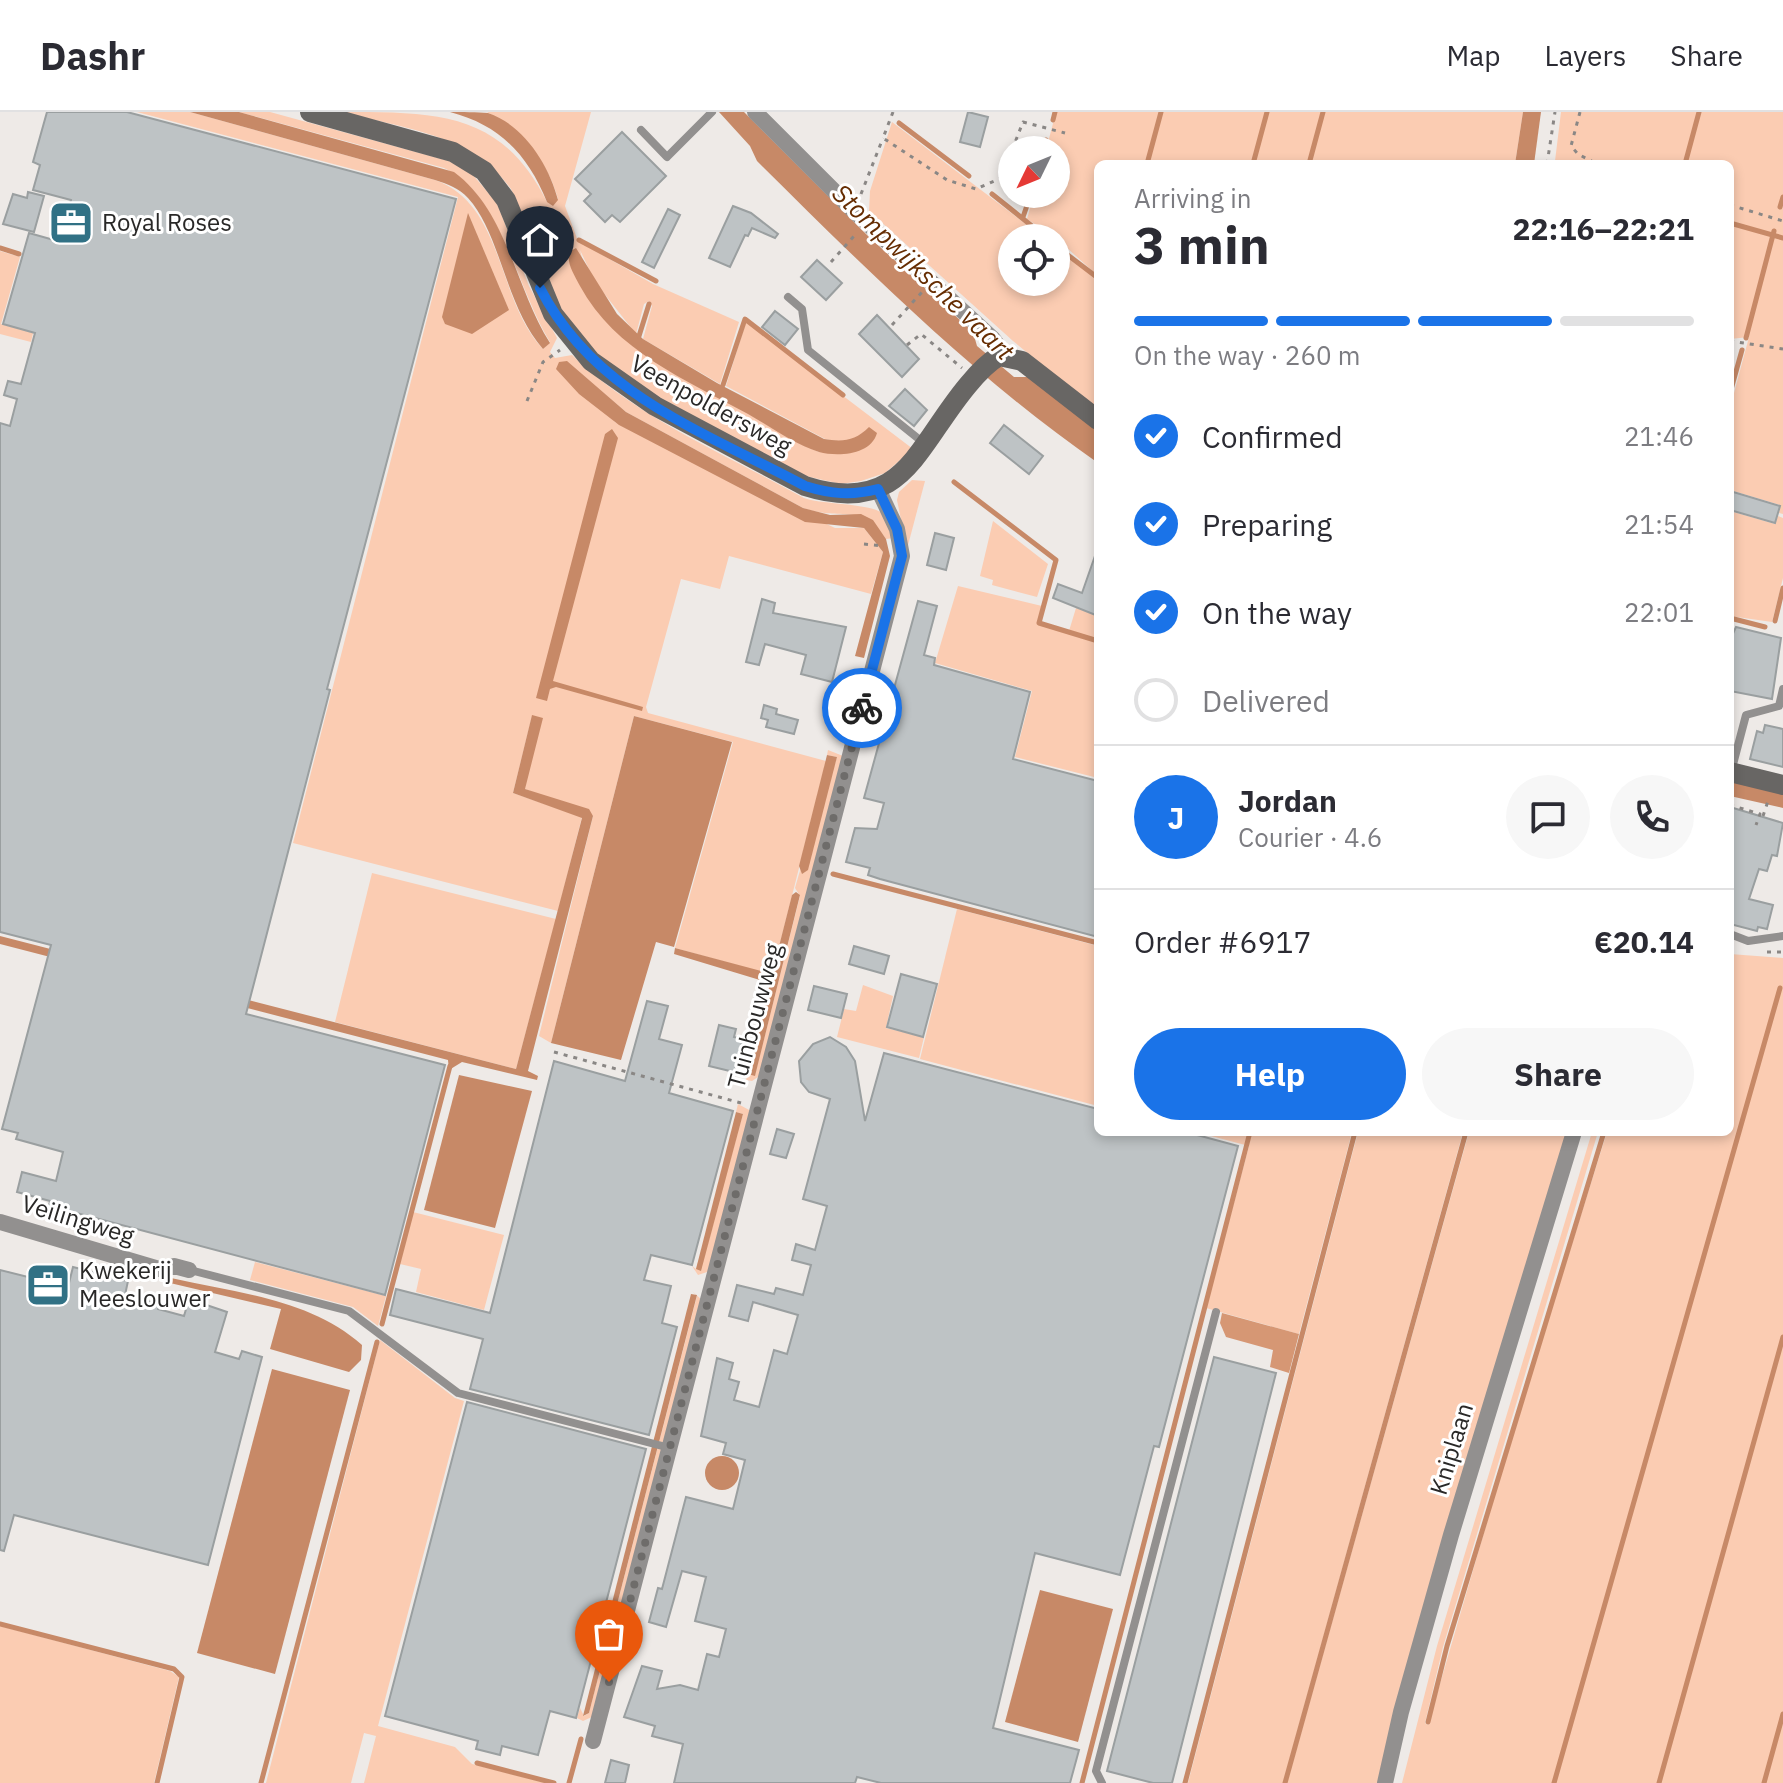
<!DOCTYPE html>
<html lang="en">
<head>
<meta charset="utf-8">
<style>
	:root { --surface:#fff; --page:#f7f7f7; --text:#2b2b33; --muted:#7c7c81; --line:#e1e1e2; --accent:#1a73e8 }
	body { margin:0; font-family:"IBM Plex Sans",sans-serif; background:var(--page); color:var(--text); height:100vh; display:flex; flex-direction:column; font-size:30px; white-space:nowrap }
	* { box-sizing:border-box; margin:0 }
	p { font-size:26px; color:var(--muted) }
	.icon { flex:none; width:44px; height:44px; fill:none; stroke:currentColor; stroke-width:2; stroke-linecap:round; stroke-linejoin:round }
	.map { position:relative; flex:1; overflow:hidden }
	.side { position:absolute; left:1094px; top:48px; width:640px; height:976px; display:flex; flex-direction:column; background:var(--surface); border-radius:12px; box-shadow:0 4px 12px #0003 }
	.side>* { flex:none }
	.needle { width:52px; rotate:227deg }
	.controls { position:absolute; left:998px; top:24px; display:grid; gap:16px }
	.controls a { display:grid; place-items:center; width:72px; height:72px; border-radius:50%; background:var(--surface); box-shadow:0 4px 12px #0003; font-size:40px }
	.pin { position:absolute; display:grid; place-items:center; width:68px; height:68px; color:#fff; margin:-82px -34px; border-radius:50% 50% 50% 0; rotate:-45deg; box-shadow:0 0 8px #0007 }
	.pin .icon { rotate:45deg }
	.courier { position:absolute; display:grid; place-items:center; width:80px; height:80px; margin:-40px; border:6px solid #1a73e8; border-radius:50%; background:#fff; color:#222; box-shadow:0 2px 10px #0007 }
	.overview em { font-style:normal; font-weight:700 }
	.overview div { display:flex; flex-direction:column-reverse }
	.overview { display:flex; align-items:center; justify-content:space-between; height:136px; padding:0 40px }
	h1 { font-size:52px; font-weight:700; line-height:60px }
	.bar { display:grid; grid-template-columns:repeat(4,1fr); gap:12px 8px; align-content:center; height:96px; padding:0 40px }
	.bar i { height:10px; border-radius:6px; background:var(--line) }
	.bar .on { background:var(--accent) }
	.bar p { grid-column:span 4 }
	.line { display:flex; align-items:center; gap:20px; padding:0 40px; border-top:2px solid var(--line) }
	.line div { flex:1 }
	.round { display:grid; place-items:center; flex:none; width:84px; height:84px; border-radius:42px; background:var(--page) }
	ol { padding:0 40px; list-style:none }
	li { display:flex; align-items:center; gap:24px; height:88px }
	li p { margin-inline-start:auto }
	li .icon { padding:8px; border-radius:50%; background:var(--accent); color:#fff; stroke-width:4 }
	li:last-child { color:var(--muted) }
	li i { width:44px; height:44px; border:4px solid var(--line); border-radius:50% }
	.button { display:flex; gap:16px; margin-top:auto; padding:16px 40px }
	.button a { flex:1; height:92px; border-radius:48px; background:var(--accent); color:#fff; font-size:32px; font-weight:700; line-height:92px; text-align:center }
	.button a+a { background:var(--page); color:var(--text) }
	header { display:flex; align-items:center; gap:48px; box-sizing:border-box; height:112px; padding:0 40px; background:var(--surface); border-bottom:2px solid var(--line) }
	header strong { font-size:38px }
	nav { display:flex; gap:44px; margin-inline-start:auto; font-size:28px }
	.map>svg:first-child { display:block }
	.green { fill:#fbccb2 }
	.forest { fill:#d69774 }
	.water { fill:#c78967 }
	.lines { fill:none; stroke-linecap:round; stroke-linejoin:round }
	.stream { stroke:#c78967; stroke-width:5 }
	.building { fill:#bec3c5; stroke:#9a9fa0; stroke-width:2 }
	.path { stroke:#8a8785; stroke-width:3; stroke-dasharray:4 6; stroke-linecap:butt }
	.lane { stroke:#92908f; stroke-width:8 }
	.street { stroke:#92908f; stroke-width:16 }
	.secondary { stroke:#686664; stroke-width:20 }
	.done { stroke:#6e6c6a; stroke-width:8; stroke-dasharray:0 14.4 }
	.route { stroke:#1a73e8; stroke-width:10 }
	.labels { text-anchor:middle; stroke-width:6; stroke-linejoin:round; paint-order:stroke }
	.poi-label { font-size:24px; fill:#292827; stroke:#fff; text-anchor:start }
	.street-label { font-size:24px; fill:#292827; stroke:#fff }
	.water-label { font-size:26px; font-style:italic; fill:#662d02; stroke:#fff }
</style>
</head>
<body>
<header>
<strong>Dashr</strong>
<nav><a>Map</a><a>Layers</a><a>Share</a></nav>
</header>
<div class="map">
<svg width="1783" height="1671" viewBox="0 0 1783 1671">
	<rect width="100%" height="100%" fill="#eeeae7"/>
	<!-- green -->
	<g class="green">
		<path d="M 137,0 L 190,0 L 435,68 C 505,93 496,188 543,237 L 550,230 C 517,177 501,82 444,56 L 239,0 L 270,0 L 449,49 L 473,63 L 497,91 L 529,174 L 557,226 L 550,240 L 555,246 L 572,243 C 637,306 725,342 804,386 C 823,393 875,391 884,403 C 889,409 891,419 894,426 L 886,427 C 860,389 843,410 803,396 L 626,300 L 567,250 L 615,310 L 835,416 L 864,416 L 883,440 L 871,482 L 729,444 L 720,477 L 681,467 L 646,595 L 648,601 L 826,649 L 772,863 L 675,836 L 733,630 L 634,604 L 551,931 L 539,924 L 593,704 L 525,677 L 532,604 L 513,681 L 582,705 L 558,799 L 293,731 L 458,85 Z"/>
		<path d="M 341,0 C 439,0 502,0 547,90 L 558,87 C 547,47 522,21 487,0 L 591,0 L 565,94 L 578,129 L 653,172 L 739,210 L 720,272 L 643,227 L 652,194 L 649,189 L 644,192 L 636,222 L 595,170 L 580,138 L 595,196 L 799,331 L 819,340 L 851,340 L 859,325 L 842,330 L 825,327 L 726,274 L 746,210 L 913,337 L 885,361 L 861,369 L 841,372 L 801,363 L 642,277 L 597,242 L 561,197 L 511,77 C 472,22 402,16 341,0 Z"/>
		<polygon points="1056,0 1523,0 1515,52 1098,52 1097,163 1056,126 1027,107 1034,82 1056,82 1056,38 1046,38"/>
		<polygon points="1561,0 1783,0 1783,402 1779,401 1780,393 1730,378 1730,296 1749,225 1730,227 1730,52 1555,49"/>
		<polygon points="892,10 1044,126 1012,126 1012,170 1056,170 1056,134 1097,163 1098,299 1013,229 869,99 870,79"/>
		<polygon points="0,139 20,145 1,212 33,221 31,230 0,222"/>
		<polygon points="912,368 925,369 907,437 897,388 899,380"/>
		<polygon points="1730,399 1775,412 1778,404 1783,406 1783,466 1772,510 1730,504"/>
		<polygon points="993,409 1048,452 1037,485 992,473 993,468 980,464"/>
		<polygon points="958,474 1042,494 1039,511 1069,519 1076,496 1098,504 1098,666 1015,645 1032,579 935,551"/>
		<polygon points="828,638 843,644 761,963 752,969 746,968 748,962 755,963 800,784 795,776 799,762 837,645 827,643"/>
		<polygon points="372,761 556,807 516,957 335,910"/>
		<polygon points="957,797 1098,834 1098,994 920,947"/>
		<polygon points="1730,842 1783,846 1783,1671 1402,1671 1437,1534 1592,1020 1598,1020 1443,1535 1425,1611 1428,1613 1515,1314 1607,1020 1730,1020"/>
		<polygon points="863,873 893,884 886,916 924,925 919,946 837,925 844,897 856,899"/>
		<polygon points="738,992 751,999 710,1159 698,1163 692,1154 696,1157 743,1002 736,1000"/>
		<polygon points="1196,1020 1352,1020 1299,1222 1206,1196 1249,1034"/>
		<polygon points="1358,1020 1463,1020 1283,1671 1188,1671"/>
		<polygon points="1469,1020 1569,1020 1381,1671 1287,1671"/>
		<polygon points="413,1100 504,1123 484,1198 416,1180 421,1157 400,1152"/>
		<polygon points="255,1150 386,1184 378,1214 353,1195 250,1168"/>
		<polygon points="692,1179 703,1189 594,1604 583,1609 577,1606 580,1596 584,1604 589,1601 697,1184"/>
		<polygon points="380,1228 455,1286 464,1289 378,1614 455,1635 472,1652 546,1671 364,1671 376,1624 364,1621 351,1671 266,1671"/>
		<polygon points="0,1514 170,1559 179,1565 154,1671 0,1671"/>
	</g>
	<!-- forest -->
	<polygon class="forest" points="1222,1201 1299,1222 1289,1261 1270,1255 1273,1238 1226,1225 1220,1211"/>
	<!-- water -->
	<g class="water">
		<path d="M 190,0 L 239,0 L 454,60 C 508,100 515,176 550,231 L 543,237 C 505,194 501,122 468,86 C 459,76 447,72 435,68 Z"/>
		<path d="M 450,0 C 461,0 478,0 488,1 C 524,13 549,53 558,88 L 553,94 L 547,90 C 528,43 500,13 450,0 Z"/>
		<path d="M 719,0 L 744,0 L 867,123 L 973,220 L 977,234 L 1014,265 L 1029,265 L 1098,318 L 1098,351 C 973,264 865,156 757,49 L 750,34 Z"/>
		<polygon points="1523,0 1541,0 1534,52 1515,52"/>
		<polygon points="468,101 509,198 472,222 445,212 442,205"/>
		<path d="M 576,136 L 617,202 L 643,227 L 717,271 L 824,327 C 843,330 855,329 869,315 L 877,321 C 871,343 838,345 819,340 C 794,332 771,315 748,302 C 686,268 615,239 580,174 C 574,162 567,153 569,140 Z"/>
		<polygon points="567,249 626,300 803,396 830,403 861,402 873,408 886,427 890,444 864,546 855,544 883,440 864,416 805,410 619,313 579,282 556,257 559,250"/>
		<polygon points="612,317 618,326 553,569 643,595 642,599 556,575 550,577 547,589 536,586 605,322"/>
		<polygon points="532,603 543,606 525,677 589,697 593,704 528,959 538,964 537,968 462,950 449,958 448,948 0,832 0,824 516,957 582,706 513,681"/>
		<polygon points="634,604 732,630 674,835 656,830 621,948 551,931"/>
		<polygon points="827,643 837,645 808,758 802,762 799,754"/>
		<polygon points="1730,669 1783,682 1783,696 1730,684"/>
		<polygon points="796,780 800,783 755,964 748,962 770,871 674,842 675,836 772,862 792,783"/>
		<polygon points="459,963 532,979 495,1116 424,1098"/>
		<polygon points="736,1000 743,1002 701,1159 696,1157"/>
		<path d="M 171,1166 C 237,1181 310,1187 362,1233 L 361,1248 L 349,1260 L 270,1237 L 281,1197 L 170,1171 Z"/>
		<polygon points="691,1182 697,1183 589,1601 583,1604"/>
		<polygon points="272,1257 350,1278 275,1562 197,1541"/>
		<circle cx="722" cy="1361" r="17"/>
		<polygon points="1040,1478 1113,1497 1078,1630 1005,1610"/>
	</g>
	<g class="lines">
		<!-- stream -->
		<g class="stream">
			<polyline points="1053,8 1055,0"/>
			<polyline points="899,11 969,64"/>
			<polyline points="1043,38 1046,28"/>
			<polyline points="1147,52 1161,0"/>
			<polyline points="1253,52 1267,0"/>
			<polyline points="1309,52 1323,0"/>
			<polyline points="1685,52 1699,0"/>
			<polyline points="992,82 1047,126"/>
			<polyline points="1780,95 1783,85"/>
			<polyline points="1023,105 1031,82"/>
			<polyline points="1730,111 1783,126"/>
			<polyline points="579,128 656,169"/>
			<polyline points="1056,134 1098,166"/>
			<polyline points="0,136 19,142"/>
			<polyline points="639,224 649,192"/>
			<polyline points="1746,226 1774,119"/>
			<polyline points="723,273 745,207 843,283"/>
			<polyline points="1730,281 1742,238"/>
			<polyline points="954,370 1056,448 1039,511 1098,529"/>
			<polyline points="1730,506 1765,515"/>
			<polyline points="1775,509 1783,476"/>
			<polyline points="833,762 1098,831"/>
			<polyline points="382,1212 450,954"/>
			<polyline points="0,1512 174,1557 182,1565 157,1671"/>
			<polyline points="1428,1610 1447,1534 1604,1020"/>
			<polyline points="477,1651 554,1671"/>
			<polyline points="261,1671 377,1230"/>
			<polyline points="569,1671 581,1627"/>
			<polyline points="1082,1671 1250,1020"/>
			<polyline points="1185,1671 1355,1020"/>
			<polyline points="1285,1671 1466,1020"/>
			<polyline points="1554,1671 1780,876"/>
			<polyline points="1659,1671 1783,1225"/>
			<polyline points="1764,1671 1783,1602"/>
		</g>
	</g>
	<!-- building -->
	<g class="building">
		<polygon points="47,0 127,0 456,87 327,577 330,578 246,902 445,953 385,1183 69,1099 67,1106 54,1103 56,1095 49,1094 50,1089 17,1080 22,1060 56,1069 63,1040 16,1027 18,1021 2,1017 51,833 0,820 0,311 10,314 17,287 4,283 8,269 21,272 35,221 3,212 29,121 61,130 71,88 33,78 40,53 33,50"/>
		<polygon points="968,0 988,5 980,35 960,30"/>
		<polygon points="622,20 666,64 620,110 612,103 605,110 584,89 591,82 575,67"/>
		<polygon points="28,80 44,84 34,120 3,112 13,82 27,86"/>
		<polygon points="733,94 751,101 778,122 775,126 752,116 748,124 745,123 730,155 709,146"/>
		<polygon points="668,97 680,103 654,156 642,150"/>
		<polygon points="817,148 842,171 826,188 801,165"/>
		<polygon points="775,199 798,217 785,233 762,215"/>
		<polygon points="877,203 919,247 902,265 859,222"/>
		<polygon points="905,277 927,298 914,314 889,294"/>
		<polygon points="1004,313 1043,344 1029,362 990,331"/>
		<polygon points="1730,379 1780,394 1775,411 1730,398"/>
		<polygon points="935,421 954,426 946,458 927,453"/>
		<polygon points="1096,441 1098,504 1053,486 1058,472 1082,481"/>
		<polygon points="762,487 775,491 773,501 846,515 832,570 801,562 806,543 765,532 759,553 746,550"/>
		<polygon points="918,489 937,494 924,543 935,546 934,553 1030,580 1013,647 1098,669 1098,825 880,767 868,763 870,756 846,750 855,716 877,717 884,691 864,686"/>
		<polygon points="1736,515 1781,526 1772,587 1730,579 1730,528"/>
		<polygon points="764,593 777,597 776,602 798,608 794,622 766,615 768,608 761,606"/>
		<polygon points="1765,613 1783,617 1783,655 1750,647 1757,619 1763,621"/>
		<polygon points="1730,695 1783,711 1777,744 1772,743 1767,759 1759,757 1749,787 1773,793 1767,817 1758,815 1757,819 1730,812"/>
		<polygon points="854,834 889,844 884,862 849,852"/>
		<polygon points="901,862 937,872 923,925 887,915"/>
		<polygon points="814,874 847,882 841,906 808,898"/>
		<polygon points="647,889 668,894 659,927 682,933 669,981 733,999 692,1153 651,1143 644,1168 671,1174 662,1211 677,1215 649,1323 470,1277 483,1227 390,1203 396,1177 490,1201 554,949 625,969"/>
		<polygon points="719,913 736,917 734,925 743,927 734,960 709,954"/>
		<polygon points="830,925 846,935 855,949 865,1009 884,941 1098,997 1098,1020 1186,1020 1238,1034 1159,1335 1154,1334 1120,1463 1035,1441 993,1616 1079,1638 1070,1671 881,1671 857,1665 855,1671 674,1671 683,1632 652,1624 655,1614 624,1605 642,1554 662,1559 657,1577 680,1573 698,1578 707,1542 719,1545 726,1517 695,1509 706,1465 682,1459 666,1515 649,1510 658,1476 662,1477 686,1385 733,1397 745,1348 723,1342 726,1331 701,1324 717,1246 733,1251 729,1267 739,1270 734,1288 759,1295 774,1238 787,1242 798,1203 753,1190 748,1209 729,1204 737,1173 774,1182 776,1176 803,1183 811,1153 792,1148 796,1132 815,1138 827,1094 803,1087 830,987 809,980 801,970 799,949 813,932"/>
		<polygon points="777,1017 794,1022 786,1046 770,1042"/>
		<polygon points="73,1155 128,1169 125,1183 159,1192 158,1197 184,1204 189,1187 227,1200 215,1240 239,1247 242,1239 262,1245 208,1453 14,1403 4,1439 0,1438 0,1158 68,1175"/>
		<polygon points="1214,1245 1276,1261 1172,1671 1153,1671 1107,1659"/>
		<polygon points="467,1290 646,1337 576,1606 550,1599 538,1643 502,1634 500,1643 476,1637 478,1629 385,1604"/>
		<polygon points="611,1648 629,1653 625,1671 605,1671"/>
	</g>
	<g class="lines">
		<!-- path -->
		<g class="path">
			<polyline points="893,0 883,26 947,68 976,77 1001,66 1012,38"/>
			<polyline points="1580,0 1571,34 1578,42 1597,52"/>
			<polyline points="1012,38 1023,10 1065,21"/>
			<polyline points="1547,52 1555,0"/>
			<polyline points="861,82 883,26"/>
			<polyline points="1730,93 1783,109"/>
			<polyline points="831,150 855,123"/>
			<polyline points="892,213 922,180"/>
			<polyline points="1730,229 1783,237"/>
			<polyline points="907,233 921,222 962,256"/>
			<polyline points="527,289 543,250 560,238"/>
			<polyline points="864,432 884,434"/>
			<polyline points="1730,693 1760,702 1756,713"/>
			<polyline points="1763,704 1768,689"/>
			<polyline points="1767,840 1783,840"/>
			<polyline points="554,940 741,991"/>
		</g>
		<!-- lane -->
		<g class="lane">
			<polyline points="641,18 667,45 712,0"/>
			<polyline points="788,185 802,197 808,238 925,332"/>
			<polyline points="1731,660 1746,603 1779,594 1783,577"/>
			<polyline points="1730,822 1748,829 1783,824"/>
			<polyline points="190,1158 349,1199 458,1281 670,1336"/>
			<polyline points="1102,1671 1096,1659 1216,1200"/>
		</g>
		<!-- street -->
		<g class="street">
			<polyline points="755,0 854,99 993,227 1005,243"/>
			<polyline points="0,1110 159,1157 174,1154 189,1158"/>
			<polyline points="593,1629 902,444 897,417 878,377"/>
			<polyline points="1385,1671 1401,1600 1451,1423 1574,1020"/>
		</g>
		<!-- secondary -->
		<g class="secondary">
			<path d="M 310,0 L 453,40 L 484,59 L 506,88 L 553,202 L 591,249 L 655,294 L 805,374 C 903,405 916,335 968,273 C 977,262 987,251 999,244 L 1022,249 L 1098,308"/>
			<polyline points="1730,660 1783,673"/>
		</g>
	</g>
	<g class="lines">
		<!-- done -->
		<polyline class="done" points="609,1570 862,596"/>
		<!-- route -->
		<path class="route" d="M 540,176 C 594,282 704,320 805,374 C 831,382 851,384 878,377 L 897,417 L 902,444 L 862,596"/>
	</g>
	<!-- icons -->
	<defs>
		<g id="office-square" transform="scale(2.3)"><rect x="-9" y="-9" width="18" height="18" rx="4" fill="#317185" stroke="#fff"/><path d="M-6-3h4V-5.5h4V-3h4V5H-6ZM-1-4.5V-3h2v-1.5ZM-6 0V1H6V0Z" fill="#fff"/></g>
	</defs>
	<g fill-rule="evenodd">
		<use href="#office-square" x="71" y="111"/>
		<use href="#office-square" x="48" y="1173"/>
	</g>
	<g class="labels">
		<!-- poi labels -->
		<g class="poi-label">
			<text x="102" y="119">Royal Roses</text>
			<text x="79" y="1167">Kwekerij<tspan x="79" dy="28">Meeslouwer</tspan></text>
		</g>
		<!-- street labels -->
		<g class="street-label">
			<text transform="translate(711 293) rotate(29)" y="8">Veenpoldersweg</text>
			<text transform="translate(755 904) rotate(-75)" y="8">Tuinbouwweg</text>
			<text transform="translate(78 1108) rotate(17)" y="8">Veilingweg</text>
			<text transform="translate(1452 1337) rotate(-73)" y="8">Kniplaan</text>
		</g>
		<!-- water labels -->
		<g class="water-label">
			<text transform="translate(923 160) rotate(44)" y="9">Stompwijksche vaart</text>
		</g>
	</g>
</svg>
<div class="controls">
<a><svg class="needle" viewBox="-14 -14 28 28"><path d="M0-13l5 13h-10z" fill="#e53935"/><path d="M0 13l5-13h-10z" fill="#7c7c81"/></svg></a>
<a><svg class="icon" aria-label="locate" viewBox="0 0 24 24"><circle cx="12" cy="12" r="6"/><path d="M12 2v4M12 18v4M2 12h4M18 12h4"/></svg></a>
</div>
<div class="pin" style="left:609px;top:1570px;background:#ea580c"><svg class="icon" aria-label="bag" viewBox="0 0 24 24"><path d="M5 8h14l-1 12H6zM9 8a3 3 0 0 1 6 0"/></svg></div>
<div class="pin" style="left:540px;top:176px;background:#1f2937"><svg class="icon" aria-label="home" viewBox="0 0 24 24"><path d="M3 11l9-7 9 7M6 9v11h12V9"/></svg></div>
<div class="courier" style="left:862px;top:596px"><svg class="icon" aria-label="bike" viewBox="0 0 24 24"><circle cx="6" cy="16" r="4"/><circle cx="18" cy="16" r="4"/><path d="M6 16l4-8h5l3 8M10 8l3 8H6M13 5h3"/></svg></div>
<section class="side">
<div class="overview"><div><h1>3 min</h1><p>Arriving in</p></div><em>22:16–22:21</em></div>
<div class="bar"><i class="on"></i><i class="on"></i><i class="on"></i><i></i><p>On the way · 260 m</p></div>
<ol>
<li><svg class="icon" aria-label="check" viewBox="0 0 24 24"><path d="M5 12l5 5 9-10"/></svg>Confirmed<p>21:46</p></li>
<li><svg class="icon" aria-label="check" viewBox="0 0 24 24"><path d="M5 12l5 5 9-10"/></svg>Preparing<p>21:54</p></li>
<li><svg class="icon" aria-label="check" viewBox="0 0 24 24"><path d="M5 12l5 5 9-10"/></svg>On the way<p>22:01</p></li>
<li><i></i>Delivered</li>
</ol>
<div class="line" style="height:144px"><b class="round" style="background:var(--accent);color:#fff">J</b><div><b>Jordan</b><p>Courier · 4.6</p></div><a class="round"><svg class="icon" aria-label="chat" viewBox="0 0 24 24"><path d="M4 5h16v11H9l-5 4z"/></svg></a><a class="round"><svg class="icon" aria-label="phone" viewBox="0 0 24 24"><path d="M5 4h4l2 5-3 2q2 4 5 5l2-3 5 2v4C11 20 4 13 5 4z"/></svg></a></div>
<div class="line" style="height:104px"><div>Order #6917</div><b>€20.14</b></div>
<div class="button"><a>Help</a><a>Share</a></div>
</section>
</div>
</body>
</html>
